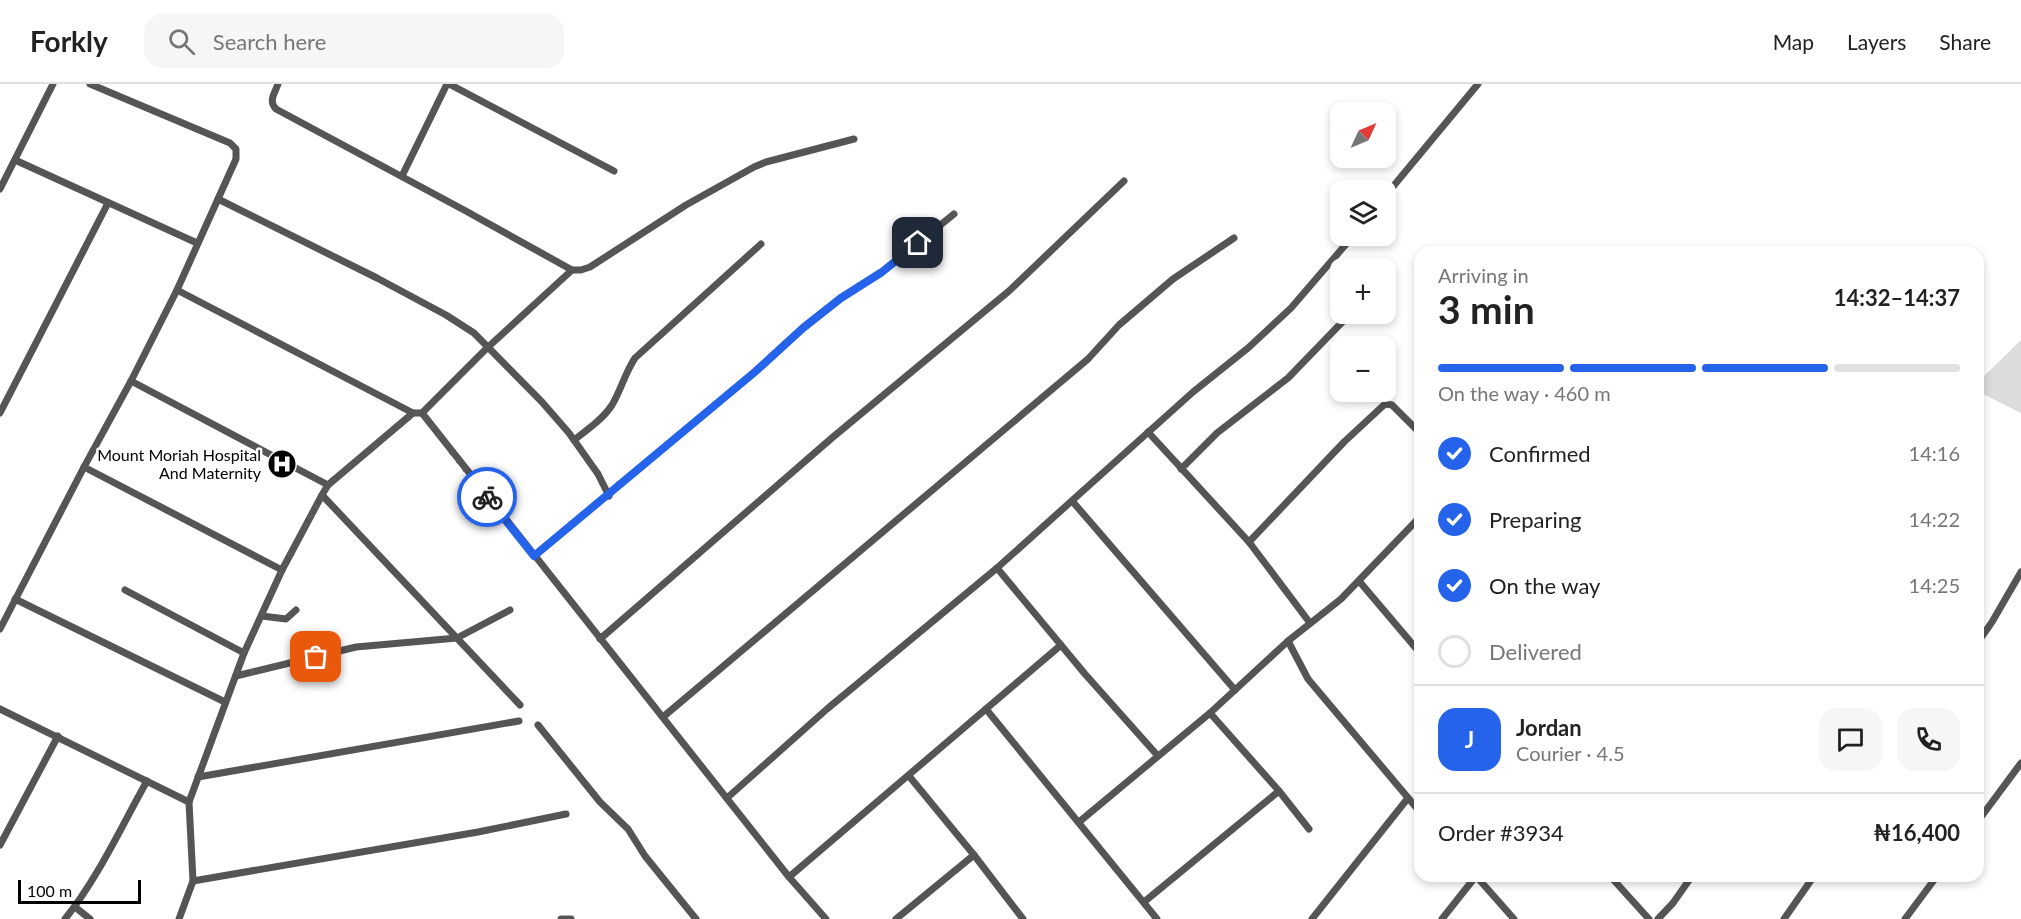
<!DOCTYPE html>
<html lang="en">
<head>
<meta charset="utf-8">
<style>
	:root { --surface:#fff; --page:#f6f6f6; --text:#222; --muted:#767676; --line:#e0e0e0; --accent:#2563eb }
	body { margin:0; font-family:Lato,sans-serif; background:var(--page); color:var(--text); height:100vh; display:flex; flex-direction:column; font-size:22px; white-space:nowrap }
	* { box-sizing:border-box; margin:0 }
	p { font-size:20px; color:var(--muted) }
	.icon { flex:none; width:33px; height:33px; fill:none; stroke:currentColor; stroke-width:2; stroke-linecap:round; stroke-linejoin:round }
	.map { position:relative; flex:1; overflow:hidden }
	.side { position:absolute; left:1414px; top:162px; width:570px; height:636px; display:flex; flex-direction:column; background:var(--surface); border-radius:18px; box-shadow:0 3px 9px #0003 }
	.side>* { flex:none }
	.needle { width:39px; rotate:46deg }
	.fabs { position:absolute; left:1330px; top:18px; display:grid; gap:12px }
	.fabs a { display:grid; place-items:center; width:66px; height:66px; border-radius:12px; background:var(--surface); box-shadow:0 3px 9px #0003; font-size:30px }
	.scale { position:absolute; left:18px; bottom:15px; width:123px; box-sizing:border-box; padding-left:6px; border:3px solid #000; border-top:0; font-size:16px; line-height:21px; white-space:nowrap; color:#000; -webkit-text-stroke:4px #fff; paint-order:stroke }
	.pin { position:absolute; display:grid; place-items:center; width:51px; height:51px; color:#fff; margin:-26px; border-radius:12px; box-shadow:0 3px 9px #0006 }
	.courier { position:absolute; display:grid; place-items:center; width:60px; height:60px; margin:-30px; border:4px solid #2563eb; border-radius:50%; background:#fff; color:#222; box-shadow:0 2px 8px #0007 }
	.head em { font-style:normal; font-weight:700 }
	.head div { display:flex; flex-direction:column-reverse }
	.head { display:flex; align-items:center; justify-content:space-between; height:102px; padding:0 24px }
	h1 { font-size:39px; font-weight:700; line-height:45px }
	.bar { display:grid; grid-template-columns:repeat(4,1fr); gap:9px 6px; align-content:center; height:72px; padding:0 24px }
	.bar i { height:8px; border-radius:4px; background:var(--line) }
	.bar .current { background:var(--accent) }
	.bar p { grid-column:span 4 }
	.line { display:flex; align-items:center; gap:15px; padding:0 24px; border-top:2px solid var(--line) }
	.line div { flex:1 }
	.round { display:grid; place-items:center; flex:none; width:63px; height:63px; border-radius:18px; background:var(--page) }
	ol { padding:0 24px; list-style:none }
	li { display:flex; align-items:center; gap:18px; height:66px }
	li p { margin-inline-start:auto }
	li .icon { padding:6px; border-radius:50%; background:var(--accent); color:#fff; stroke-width:4 }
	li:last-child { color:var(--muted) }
	li i { width:33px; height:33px; border:3px solid var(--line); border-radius:50% }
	header { display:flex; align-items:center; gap:36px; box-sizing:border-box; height:84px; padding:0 30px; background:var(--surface); border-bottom:2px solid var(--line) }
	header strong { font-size:28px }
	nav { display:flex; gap:33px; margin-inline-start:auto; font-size:21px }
	.search { width:420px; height:54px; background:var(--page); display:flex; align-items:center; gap:15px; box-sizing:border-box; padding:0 21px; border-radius:18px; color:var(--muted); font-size:22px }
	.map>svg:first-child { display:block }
	.grass { fill:#dcdcdc }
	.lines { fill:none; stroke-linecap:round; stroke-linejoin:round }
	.street { stroke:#555; stroke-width:7 }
	.done { stroke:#595959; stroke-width:6; stroke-dasharray:0 10.8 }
	.route { stroke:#2563eb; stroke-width:8 }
	.labels { text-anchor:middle; stroke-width:5; stroke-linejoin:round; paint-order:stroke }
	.poi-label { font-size:16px; fill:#000; stroke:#fff; text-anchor:end }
</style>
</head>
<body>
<header>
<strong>Forkly</strong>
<div class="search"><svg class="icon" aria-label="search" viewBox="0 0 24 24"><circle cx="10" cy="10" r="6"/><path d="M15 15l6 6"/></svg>Search here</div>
<nav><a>Map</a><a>Layers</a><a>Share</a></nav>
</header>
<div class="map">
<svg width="2021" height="835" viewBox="0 0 2021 835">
	<rect width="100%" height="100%" fill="#fff"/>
	<!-- grass -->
	<polygon class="grass" points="2021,256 2021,329 1979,308 1978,298"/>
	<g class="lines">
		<!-- street -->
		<g class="street">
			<path d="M 278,0 C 275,9 268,17 276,25 L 464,126 L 572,186 L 581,186 L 590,183 L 686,121 L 754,83 L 766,78 L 854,55"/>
			<polyline points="449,0 614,87"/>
			<polyline points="15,76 197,159"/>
			<polyline points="402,92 447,0"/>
			<polyline points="0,105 53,0"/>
			<polyline points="1386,111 1478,0"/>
			<polyline points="218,115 377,194 446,231 474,249 542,318 569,349 598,390 609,412"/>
			<polyline points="1386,188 1390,184"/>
			<polyline points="177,206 413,329"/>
			<polyline points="131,297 328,401"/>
			<polyline points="0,329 108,119"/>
			<polyline points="422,329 789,793 826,835"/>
			<polyline points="1148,348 1249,458 1310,539"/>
			<path d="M 574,356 C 587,346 603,335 612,321 C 621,306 625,289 635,274 L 761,160"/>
			<polyline points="84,383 282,486"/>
			<polyline points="1181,385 1217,349 1288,294 1350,230"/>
			<polyline points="322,411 520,621"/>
			<polyline points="1073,418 1235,606"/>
			<polyline points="1249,458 1344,358 1385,320 1392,321 1420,349"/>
			<polyline points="534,472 756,287 803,244 841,214 882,188 954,130"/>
			<polyline points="997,484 1085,590 1158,672"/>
			<polyline points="1359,497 1420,569"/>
			<polyline points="125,506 244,569"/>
			<polyline points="15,515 225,618"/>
			<polyline points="262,532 286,535 296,526"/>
			<polyline points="0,545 84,383 131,297 177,206 236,75 236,65 230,59 90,0"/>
			<polyline points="600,555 833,353 1009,207 1124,97"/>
			<polyline points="1288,557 1308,595 1420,728"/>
			<polyline points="1978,558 1992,538 2021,488"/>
			<polyline points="236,592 356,563 457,554 510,526"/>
			<polyline points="0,625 189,718"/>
			<polyline points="986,625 1157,835"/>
			<polyline points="663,633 1088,275 1119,241 1173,195 1234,154"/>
			<polyline points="538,641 600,718 628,745 645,772 696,835"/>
			<polyline points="909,692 974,771 1023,835"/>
			<polyline points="198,693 519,637"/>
			<polyline points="1279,707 1309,745"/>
			<polyline points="727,714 827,625 997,484 1193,308 1248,264 1291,224 1353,152"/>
			<polyline points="1978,737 2021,679"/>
			<polyline points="1079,738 1210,629 1288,557 1341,515 1417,436 1420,435"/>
			<polyline points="0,761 58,652"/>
			<polyline points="1610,792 1649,835"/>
			<polyline points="789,793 1061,561"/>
			<polyline points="193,797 478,748 566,730"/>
			<polyline points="1144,818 1279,707 1210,629"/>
			<polyline points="75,823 90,835"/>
			<path d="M 65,835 C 98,794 121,743 147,697"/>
			<polyline points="179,835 193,797 189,718 244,569 282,486 322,411 328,401 413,329 422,329 487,264 572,186"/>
			<polyline points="561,835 571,835"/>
			<polyline points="896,835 974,771"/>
			<polyline points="1312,835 1408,714"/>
			<polyline points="1442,835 1476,792 1514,835"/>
			<polyline points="1658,835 1673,819 1692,792"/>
			<polyline points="1784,835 1814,792"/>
			<polyline points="1905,835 1937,792"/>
		</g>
	</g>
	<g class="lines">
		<!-- done -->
		<polyline class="done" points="316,573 236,592 244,569 282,486 328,400 414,329 422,329 487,413"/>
		<!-- route -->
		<polyline class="route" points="487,413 534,472 756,287 803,244 841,214 882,188 918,159"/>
	</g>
	<!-- icons -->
	<defs>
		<g id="hospital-disc" transform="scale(1.5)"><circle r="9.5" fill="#000" stroke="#fff"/><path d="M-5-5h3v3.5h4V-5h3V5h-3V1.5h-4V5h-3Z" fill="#fff"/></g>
	</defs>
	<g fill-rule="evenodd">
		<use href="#hospital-disc" x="282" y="380"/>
	</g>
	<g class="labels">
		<!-- poi labels -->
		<g class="poi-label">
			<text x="261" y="377">Mount Moriah Hospital<tspan x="261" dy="18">And Maternity</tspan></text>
		</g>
	</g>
</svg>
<div class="fabs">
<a><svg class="needle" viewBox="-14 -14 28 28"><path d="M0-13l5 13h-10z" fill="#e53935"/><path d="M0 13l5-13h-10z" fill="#767676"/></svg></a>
<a><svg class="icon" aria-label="layers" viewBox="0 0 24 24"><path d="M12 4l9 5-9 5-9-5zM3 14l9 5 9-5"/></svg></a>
<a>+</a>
<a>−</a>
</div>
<div class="scale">100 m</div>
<div class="pin" style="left:316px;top:573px;background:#ea580c"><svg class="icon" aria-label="bag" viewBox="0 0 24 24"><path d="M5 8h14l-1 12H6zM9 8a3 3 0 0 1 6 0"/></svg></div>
<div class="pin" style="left:918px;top:159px;background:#1f2937"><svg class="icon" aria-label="home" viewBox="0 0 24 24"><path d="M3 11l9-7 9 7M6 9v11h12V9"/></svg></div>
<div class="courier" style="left:487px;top:413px"><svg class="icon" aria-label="bike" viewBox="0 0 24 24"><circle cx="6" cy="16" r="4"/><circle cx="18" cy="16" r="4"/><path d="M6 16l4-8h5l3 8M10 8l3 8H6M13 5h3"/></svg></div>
<section class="side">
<div class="head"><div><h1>3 min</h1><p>Arriving in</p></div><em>14:32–14:37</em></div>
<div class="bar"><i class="current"></i><i class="current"></i><i class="current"></i><i></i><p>On the way · 460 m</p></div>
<ol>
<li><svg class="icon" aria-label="check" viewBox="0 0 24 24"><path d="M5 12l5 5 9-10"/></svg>Confirmed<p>14:16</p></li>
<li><svg class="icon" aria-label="check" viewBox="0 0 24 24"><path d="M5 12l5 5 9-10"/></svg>Preparing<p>14:22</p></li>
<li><svg class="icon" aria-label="check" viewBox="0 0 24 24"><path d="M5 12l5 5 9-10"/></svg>On the way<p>14:25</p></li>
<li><i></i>Delivered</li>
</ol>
<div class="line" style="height:108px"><b class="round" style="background:var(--accent);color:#fff">J</b><div><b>Jordan</b><p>Courier · 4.5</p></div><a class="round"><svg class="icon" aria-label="chat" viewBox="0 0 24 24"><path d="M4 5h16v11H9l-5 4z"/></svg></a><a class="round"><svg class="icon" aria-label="phone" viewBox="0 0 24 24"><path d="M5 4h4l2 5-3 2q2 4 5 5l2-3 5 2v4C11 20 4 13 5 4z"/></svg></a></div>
<div class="line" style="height:78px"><div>Order #3934</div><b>₦16,400</b></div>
</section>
</div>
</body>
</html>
